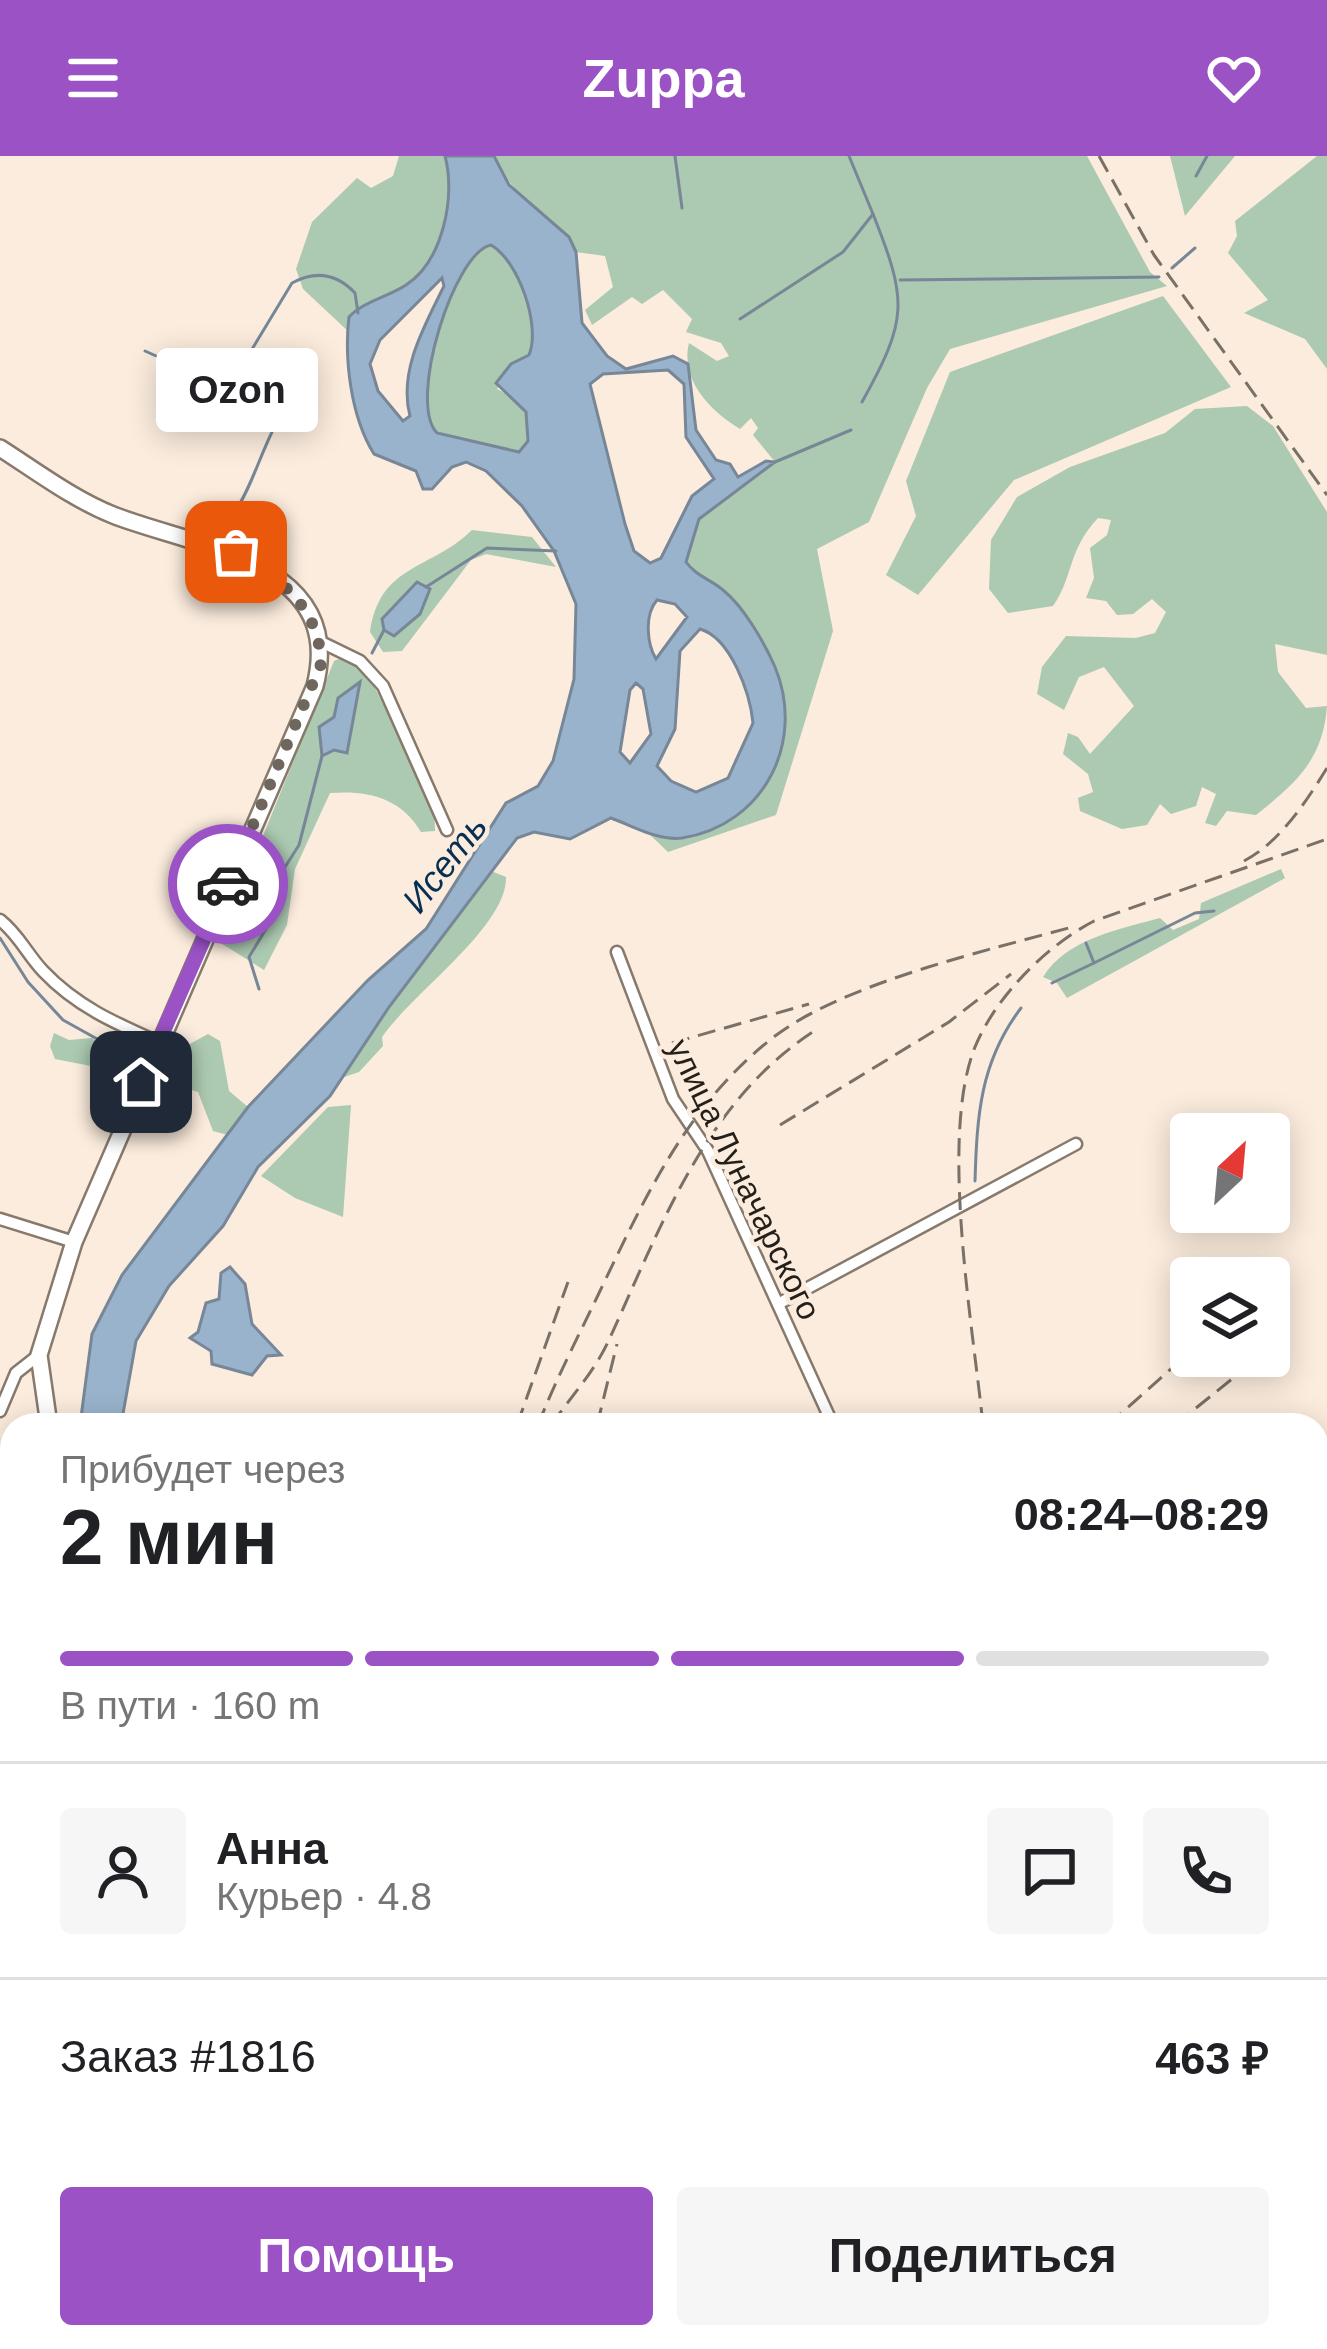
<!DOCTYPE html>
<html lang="ru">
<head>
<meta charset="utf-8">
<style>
	:root { --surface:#fff; --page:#f6f6f6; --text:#202124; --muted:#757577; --line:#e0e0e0; --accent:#9a52c5 }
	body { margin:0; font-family:Helvetica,sans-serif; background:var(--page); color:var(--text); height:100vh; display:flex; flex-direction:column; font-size:45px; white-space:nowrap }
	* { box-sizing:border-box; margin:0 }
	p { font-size:39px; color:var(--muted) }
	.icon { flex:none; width:66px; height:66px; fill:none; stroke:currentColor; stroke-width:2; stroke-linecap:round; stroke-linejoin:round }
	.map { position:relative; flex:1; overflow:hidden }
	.panel { position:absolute; left:0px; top:1257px; width:1329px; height:936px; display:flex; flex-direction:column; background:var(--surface); border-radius:36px 36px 0 0; box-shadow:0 6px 30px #0003 }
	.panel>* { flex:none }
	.needle { width:78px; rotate:26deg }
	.controls { position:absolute; left:1170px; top:957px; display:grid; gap:24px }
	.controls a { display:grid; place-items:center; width:120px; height:120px; border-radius:12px; background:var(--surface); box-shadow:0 6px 30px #0003; font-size:60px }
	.pin { position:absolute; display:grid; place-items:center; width:102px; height:102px; color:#fff; margin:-51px; border-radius:24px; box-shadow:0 6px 18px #0006 }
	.courier { position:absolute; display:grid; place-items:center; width:120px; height:120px; margin:-60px; border:9px solid #9a52c5; border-radius:50%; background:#fff; color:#222; box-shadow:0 3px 15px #0007 }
	.bubble { position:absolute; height:84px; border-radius:12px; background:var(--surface); box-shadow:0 6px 30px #0003; font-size:39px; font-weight:700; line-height:84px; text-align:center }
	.headline em { font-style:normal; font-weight:700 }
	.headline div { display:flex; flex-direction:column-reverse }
	.headline { display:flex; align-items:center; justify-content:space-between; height:204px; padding:0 60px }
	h1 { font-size:78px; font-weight:700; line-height:90px }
	.bar { display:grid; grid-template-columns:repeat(4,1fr); gap:18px 12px; align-content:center; height:144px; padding:0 60px }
	.bar i { height:15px; border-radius:9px; background:var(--line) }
	.bar .current { background:var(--accent) }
	.bar p { grid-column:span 4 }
	.line { display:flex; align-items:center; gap:30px; padding:0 60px; border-top:3px solid var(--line) }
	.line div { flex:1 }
	.round { display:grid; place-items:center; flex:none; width:126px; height:126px; border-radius:12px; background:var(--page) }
	.button { display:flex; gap:24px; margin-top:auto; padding:24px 60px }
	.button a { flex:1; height:138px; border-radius:12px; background:var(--accent); color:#fff; font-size:48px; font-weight:700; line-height:138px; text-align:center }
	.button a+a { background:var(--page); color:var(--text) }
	header { display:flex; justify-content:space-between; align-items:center; height:156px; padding:0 60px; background:var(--accent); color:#fff; font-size:54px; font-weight:700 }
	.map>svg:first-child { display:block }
	.green { fill:#acc9b1 }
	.water { fill:#9ab3cd; stroke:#778797; stroke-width:3; fill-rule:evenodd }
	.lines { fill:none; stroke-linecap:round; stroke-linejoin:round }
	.stream { stroke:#778797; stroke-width:3 }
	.street-casing { stroke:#877a6c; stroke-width:15 }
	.secondary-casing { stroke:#877a6c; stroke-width:20 }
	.street { stroke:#fff; stroke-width:10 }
	.secondary { stroke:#fff; stroke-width:15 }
	.rail { stroke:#797067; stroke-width:3; stroke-dasharray:18 9; stroke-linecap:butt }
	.done { stroke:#6f675e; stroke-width:12; stroke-dasharray:0 21.6 }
	.route { stroke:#9a52c5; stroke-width:15 }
	.labels { text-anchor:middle; stroke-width:9; stroke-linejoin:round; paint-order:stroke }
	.street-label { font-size:33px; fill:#241f19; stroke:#fbecdd }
	.water-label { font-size:36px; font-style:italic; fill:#072f52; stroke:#fbecdd }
</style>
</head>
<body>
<header><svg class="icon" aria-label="menu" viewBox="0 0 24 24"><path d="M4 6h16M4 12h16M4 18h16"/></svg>Zuppa<svg class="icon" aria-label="heart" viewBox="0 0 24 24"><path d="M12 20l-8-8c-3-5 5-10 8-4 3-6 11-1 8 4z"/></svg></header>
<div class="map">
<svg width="1327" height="2193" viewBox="0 0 1327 2193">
	<rect width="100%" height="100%" fill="#fbecdd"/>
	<!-- green -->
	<g class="green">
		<path d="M 399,0 L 445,0 C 455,39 444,99 412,125 C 394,139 371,145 353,157 L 348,175 L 303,133 L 296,113 L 312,66 L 357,22 L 371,32 L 393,20 Z"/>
		<path d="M 494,0 L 1087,0 L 1150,116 L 1167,130 L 950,193 L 927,232 L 869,366 L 817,393 L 833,475 L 776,659 L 668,696 L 648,677 C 743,700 811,595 774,510 C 764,486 744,450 723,434 C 710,423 696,420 686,406 L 699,363 L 775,306 L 753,279 L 758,272 L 751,262 L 740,273 C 710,255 680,224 689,187 L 717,205 L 729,200 L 721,187 L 686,176 L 692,163 L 663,134 L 642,148 L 632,141 L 592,169 L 585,154 L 613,131 L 605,100 L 576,96 C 557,55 510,44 494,0 Z"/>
		<polygon points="1170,0 1235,0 1185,60"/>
		<polygon points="1317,0 1327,0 1327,213 1305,183 1244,157 1268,144 1228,97 1237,80 1235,65"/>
		<path d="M 492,88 C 519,105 541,170 529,200 L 511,208 L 497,233 C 523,245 529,255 528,285 L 519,296 L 437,277 C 407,245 454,96 492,88 Z"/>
		<polygon points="1163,140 1231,231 1014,324 918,439 886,419 916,360 906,325 950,216"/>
		<path d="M 1247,250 L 1273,270 L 1327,356 L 1327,499 L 1275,488 L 1278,516 L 1306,552 L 1327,550 C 1323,604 1296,627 1256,659 L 1227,655 L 1216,670 L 1205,667 L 1216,638 L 1202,631 L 1196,650 L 1171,658 L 1160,648 L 1147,669 L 1122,673 L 1080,655 L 1078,642 L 1093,636 L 1088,618 L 1063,598 L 1068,577 L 1078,581 L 1090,598 L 1134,550 L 1104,511 L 1079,521 L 1064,554 L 1037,538 L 1042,511 L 1066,480 L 1136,482 L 1155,477 L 1166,456 L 1152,443 L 1133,458 L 1117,459 L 1106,445 L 1086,442 L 1094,422 L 1090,392 L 1107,379 L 1111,364 L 1098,362 C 1067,395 1074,420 1053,450 L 1008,457 L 989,433 L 991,384 L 1017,341 L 1070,311 L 1165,277 L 1195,253 Z"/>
		<path d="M 472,374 L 532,381 L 556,411 L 486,398 L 471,404 L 402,495 L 383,496 L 370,476 C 380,407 432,414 472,374 Z"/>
		<path d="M 344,501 L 371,524 L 434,650 L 435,675 L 421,676 C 401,641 366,634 330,637 L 295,713 L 287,769 L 264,814 L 219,786 L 236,762 L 254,702 L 334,505 Z"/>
		<path d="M 1281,713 L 1285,722 L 1067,842 L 1057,827 L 1043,821 C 1066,783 1120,773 1160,762 L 1173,774 L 1199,763 L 1201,747 Z"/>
		<path d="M 491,715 L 506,721 C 507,771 413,836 382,881 L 383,890 L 359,916 L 344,921 L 389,851 Z"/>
		<polygon points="54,877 69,884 92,882 127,912 129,925 120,928 96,911 55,903 50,890"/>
		<polygon points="208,878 220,885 229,935 248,951 228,979 213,975 198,936 164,925 159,909 175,907 188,889"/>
		<polygon points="351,949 343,1061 295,1042 261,1020 328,951"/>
		<polygon points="0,1780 12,1780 12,1947 0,1946"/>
		<polygon points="198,2181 382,2181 381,2193 198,2193"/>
	</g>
	<!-- water -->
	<g class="water">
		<path d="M 445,0 L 494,0 L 509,29 L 569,81 L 576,96 L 582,167 L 607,200 L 626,213 L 673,200 L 688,208 L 696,274 L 716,304 L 730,308 L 738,321 L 766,305 L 775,306 L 699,363 L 686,406 C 696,420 710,423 723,434 C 744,451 764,486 775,511 C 806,586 764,669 682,682 C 658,685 633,670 611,662 L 570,683 L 534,676 L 517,682 L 389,851 L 330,940 L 258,1011 L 223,1070 L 169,1130 L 136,1185 L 121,1269 L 80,1269 L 92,1178 L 122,1119 L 248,951 L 368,824 L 426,773 L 506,647 L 538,630 L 553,605 L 574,523 L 576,448 L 554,395 L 522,350 L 486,315 L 466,306 L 452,311 L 432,333 L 423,333 L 416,315 L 374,298 C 351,261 344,204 349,161 C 364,145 388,141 406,129 C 443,105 456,40 445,0 ZM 491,89 C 519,105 541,170 529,199 L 511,208 L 496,227 L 526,256 L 528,285 L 519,296 L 437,277 C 407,246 454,96 491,89 ZM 442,122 L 444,130 C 425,169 398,215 410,260 L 403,265 L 378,235 L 370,208 L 380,184 ZM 668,214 L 684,228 L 686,281 L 714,323 L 692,340 L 661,402 L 650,407 L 634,395 L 625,368 L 590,228 L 603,218 ZM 657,444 L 675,448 L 687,461 L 656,503 C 647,488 644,459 657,444 ZM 700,473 C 731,482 750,537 753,567 L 728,622 L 696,636 L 671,625 L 657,610 L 675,573 L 680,495 ZM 636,527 L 643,533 L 651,578 L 630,607 L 620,596 L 630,534 Z"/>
		<polygon points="417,426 430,433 420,458 394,480 384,474 382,463"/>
		<polygon points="360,526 347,597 334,594 322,600 319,571 334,561 338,542"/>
		<polygon points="230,1111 245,1128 252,1168 281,1199 267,1200 252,1219 212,1208 211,1195 190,1182 198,1176 206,1147 219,1143 221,1117"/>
	</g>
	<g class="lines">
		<!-- stream -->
		<g class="stream">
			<polyline points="675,0 682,52"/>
			<polyline points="1196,20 1207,0"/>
			<polyline points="1172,112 1195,92"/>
			<polyline points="900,124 1159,121"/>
			<polyline points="740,163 843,96 873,58 849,0"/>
			<polyline points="145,195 225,231"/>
			<path d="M 862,246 C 908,163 908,146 873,58"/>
			<polyline points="775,306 851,274"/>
			<path d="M 233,359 C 252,331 260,298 276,268 L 228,233 L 292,127 C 316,114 337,118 355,137 L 358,157"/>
			<polyline points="426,431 487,392 556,395"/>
			<polyline points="372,497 384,474"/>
			<polyline points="0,782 28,826 63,864 135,904"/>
			<polyline points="1086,787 1094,807 1195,757 1214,755"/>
			<polyline points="1052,827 1094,807"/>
			<polyline points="259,833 249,801 272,763 273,730 299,689 322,600"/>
			<path d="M 975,1025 C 977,960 980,906 1021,852"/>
			<polyline points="1221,2181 1226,2193"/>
		</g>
		<!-- street casing -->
		<g class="street-casing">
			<g id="street">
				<polyline points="321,486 360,505 383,530 447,674"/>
				<path d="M 0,764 C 19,779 27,798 43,815 C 76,850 115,867 158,886"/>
				<polyline points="617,796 673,943 708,995 833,1269"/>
				<polyline points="0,1063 74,1086"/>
				<polyline points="778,1148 1076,988"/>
				<polyline points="0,1255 16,1217 39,1199"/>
				<polyline points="1004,2181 1006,2193"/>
				<polyline points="803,2193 843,2183"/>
			</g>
		</g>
		<!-- secondary casing -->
		<g class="secondary-casing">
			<g id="secondary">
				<path d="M 0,292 C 36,315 73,343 113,359 C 194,391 347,405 315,530 L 74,1086 L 39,1199 L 49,1269"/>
				<polyline points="1204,2181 1210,2193"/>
			</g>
		</g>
		<!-- street -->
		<use href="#street" class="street"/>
		<!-- secondary -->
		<use href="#secondary" class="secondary"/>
		<!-- rail -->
		<g class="rail">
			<polyline points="1099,0 1154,99 1327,339"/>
			<path d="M 1244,705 C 1280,686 1306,646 1327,612"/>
			<polyline points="672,887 809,848"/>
			<polyline points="780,969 949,866 1011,818"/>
			<polyline points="517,1269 568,1126"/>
			<path d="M 538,1269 C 556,1223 579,1179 600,1135 C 646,1039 688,947 775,880 C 847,826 989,794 1076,770"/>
			<path d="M 551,1269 C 570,1242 594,1216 608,1186 C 661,1071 706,942 819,872"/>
			<polyline points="597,1269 617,1188"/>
			<path d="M 983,1269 C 973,1170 939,981 975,891 C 996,840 1046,790 1094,765 L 1327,683"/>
			<polyline points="1108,1269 1191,1195"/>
			<polyline points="1175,1269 1253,1206"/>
			<polyline points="1317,1556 1327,1549"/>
			<polyline points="1071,2181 1072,2193"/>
			<polyline points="1097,2181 1098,2193"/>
			<polyline points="1116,2181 1121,2193"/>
		</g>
	</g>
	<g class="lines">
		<!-- done -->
		<path class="done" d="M 228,728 L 321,508 C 320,452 280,422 236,396"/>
		<!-- route -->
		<polyline class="route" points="141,926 228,728"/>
	</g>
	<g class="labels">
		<!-- street labels -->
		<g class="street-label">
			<text transform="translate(745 1023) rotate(64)" y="12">улица Луначарского</text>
		</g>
		<!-- water labels -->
		<g class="water-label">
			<text transform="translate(444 707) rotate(-52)" y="13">Исеть</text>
		</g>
	</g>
</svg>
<div class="controls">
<a><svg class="needle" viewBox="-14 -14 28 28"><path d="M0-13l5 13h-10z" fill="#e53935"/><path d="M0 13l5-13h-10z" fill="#757577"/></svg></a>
<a><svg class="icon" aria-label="layers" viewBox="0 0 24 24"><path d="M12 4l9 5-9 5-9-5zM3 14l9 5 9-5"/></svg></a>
</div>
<div class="pin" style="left:236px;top:396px;background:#ea580c"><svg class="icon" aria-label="bag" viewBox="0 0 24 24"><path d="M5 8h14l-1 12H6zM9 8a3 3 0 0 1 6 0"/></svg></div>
<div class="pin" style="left:141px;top:926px;background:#1f2937"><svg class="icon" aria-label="home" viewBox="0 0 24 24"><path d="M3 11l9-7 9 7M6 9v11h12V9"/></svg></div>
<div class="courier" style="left:228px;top:728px"><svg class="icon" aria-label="car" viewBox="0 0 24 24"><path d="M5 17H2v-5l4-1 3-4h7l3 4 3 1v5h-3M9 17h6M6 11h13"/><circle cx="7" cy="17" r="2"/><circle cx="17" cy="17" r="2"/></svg></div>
<div class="bubble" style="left:156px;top:192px;width:162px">Ozon</div>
<section class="panel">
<div class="headline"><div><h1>2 мин</h1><p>Прибудет через</p></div><em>08:24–08:29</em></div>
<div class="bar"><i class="current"></i><i class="current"></i><i class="current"></i><i></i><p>В пути · 160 m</p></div>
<div class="line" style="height:216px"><a class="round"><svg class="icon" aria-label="person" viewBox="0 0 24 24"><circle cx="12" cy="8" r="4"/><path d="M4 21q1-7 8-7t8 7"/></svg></a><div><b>Анна</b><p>Курьер · 4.8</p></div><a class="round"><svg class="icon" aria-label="chat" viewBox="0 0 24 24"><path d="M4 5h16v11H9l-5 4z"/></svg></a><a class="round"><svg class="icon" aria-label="phone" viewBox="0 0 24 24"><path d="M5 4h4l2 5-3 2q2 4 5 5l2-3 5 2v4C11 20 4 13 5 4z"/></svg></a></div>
<div class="line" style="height:156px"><div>Заказ #1816</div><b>463 ₽</b></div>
<div class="button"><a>Помощь</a><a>Поделиться</a></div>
</section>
</div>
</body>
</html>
